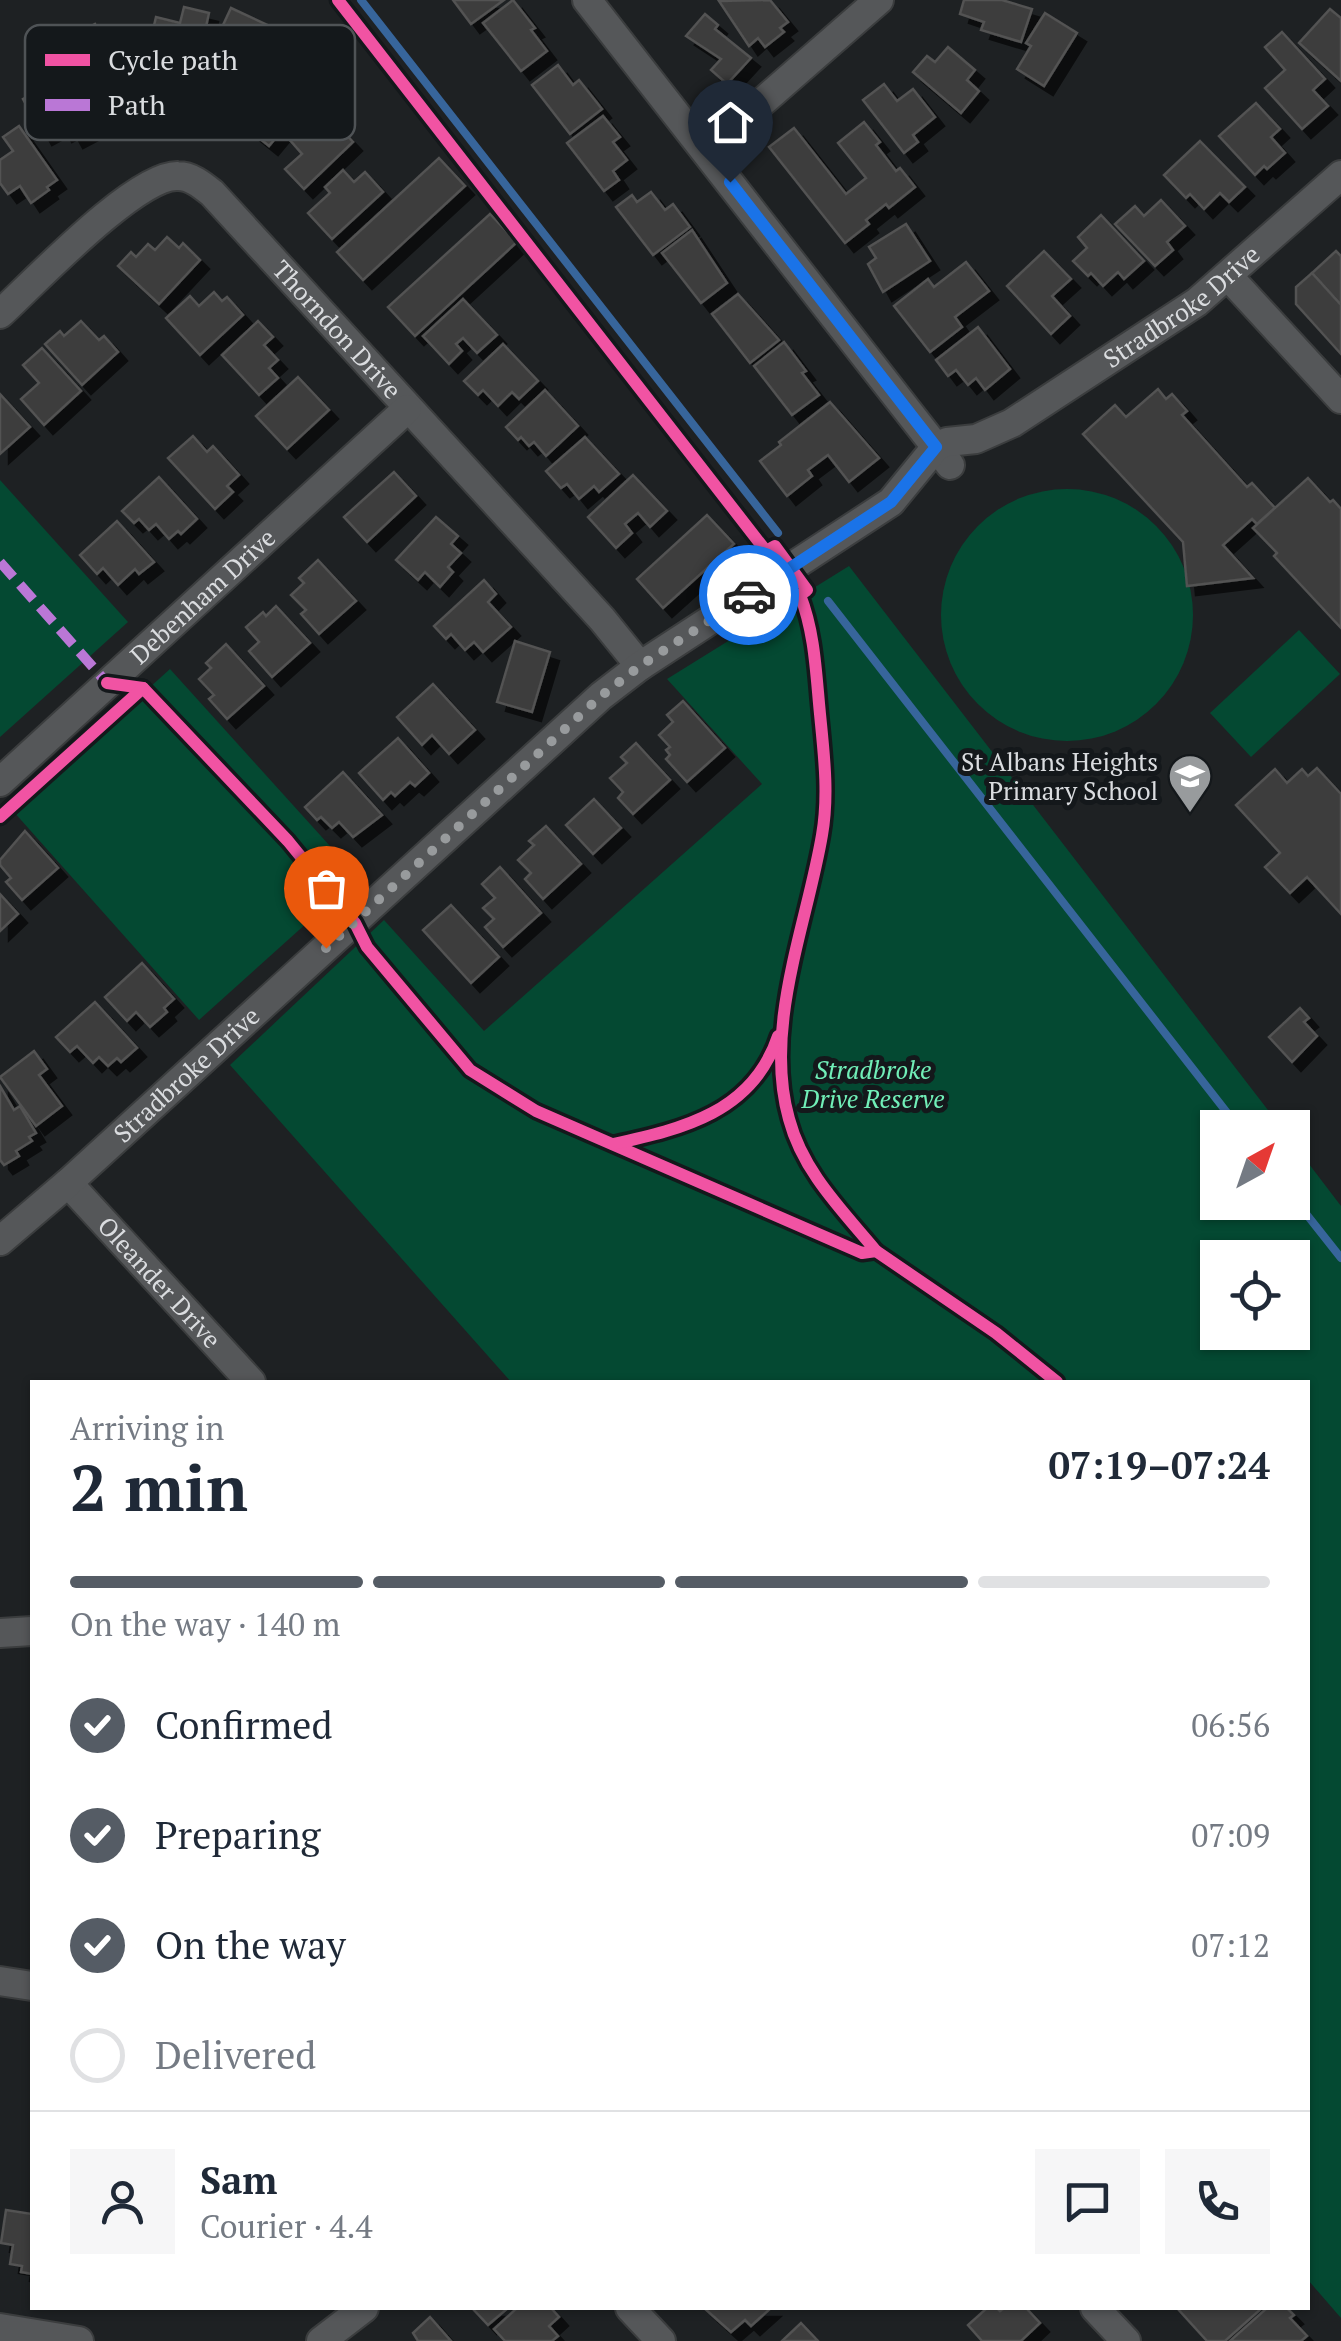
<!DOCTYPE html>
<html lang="en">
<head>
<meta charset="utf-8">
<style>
	:root { --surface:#fff; --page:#f6f6f7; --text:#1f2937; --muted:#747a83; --line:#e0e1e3; --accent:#555c65 }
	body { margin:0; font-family:"PT Serif",serif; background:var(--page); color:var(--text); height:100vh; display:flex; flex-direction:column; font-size:38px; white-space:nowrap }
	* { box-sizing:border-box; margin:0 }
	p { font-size:32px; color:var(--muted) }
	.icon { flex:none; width:55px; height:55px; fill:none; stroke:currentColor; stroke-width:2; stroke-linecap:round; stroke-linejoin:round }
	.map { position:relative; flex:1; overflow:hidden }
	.panel { position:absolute; left:30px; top:1380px; width:1280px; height:930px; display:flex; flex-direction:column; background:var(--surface); border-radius:0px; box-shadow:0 2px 8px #0004 }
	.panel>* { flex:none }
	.needle { width:65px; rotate:40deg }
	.tools { position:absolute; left:1200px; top:1110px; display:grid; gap:20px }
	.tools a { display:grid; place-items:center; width:110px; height:110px; border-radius:0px; background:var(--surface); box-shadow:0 2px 8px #0004; font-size:50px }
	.pin { position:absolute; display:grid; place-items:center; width:85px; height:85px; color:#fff; margin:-102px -42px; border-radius:50% 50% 50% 0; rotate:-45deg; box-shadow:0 0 10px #0007 }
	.pin .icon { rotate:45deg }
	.courier { position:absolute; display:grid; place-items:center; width:100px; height:100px; margin:-50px; border:8px solid #1a73e8; border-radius:50%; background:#fff; color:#222; box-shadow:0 2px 12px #0007 }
	.headline em { font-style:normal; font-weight:700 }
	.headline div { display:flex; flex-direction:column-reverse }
	.headline { display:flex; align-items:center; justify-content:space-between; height:170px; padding:0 40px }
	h1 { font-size:65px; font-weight:700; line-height:75px }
	.bar { display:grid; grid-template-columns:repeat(4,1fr); gap:15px 10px; align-content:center; height:120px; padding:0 40px }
	.bar i { height:12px; border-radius:8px; background:var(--line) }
	.bar .selected { background:var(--accent) }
	.bar p { grid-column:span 4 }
	.line { display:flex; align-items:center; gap:25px; padding:0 40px; border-top:2px solid var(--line) }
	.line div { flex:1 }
	.round { display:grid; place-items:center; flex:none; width:105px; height:105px; border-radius:0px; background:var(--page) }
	ol { padding:0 40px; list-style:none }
	li { display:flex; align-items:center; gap:30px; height:110px }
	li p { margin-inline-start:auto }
	li .icon { padding:10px; border-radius:50%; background:var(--accent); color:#fff; stroke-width:4 }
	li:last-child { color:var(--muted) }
	li i { width:55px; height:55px; border:5px solid var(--line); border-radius:50% }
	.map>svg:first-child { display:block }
	.green { fill:#044932; fill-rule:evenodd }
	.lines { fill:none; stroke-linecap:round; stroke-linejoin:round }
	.stream { stroke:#37659b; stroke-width:8 }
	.building { fill:#3e3e3e; stroke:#525252; stroke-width:2.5; filter:url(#shadow) }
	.street-casing { stroke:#3b3d3e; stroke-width:32 }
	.street { stroke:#555759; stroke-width:28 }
	.quiet { stroke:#ba77d6; stroke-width:10; stroke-dasharray:20 10; stroke-linecap:butt }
	.cycleway-casing { stroke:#14181b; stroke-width:19 }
	.cycleway { stroke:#f153a3; stroke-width:12 }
	.done { stroke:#989b9d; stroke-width:10; stroke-dasharray:0 18 }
	.route { stroke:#1a73e8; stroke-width:12 }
	.labels { text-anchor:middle; stroke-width:10; stroke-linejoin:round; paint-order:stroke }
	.street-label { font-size:25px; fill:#dadcdf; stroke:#14181b }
	.poi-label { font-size:25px; fill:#dadcdf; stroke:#14181b; text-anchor:end }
	.park-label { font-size:25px; font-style:italic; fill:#71efb8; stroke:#14181b }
	.key { fill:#14181b; stroke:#4f5356; stroke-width:2.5 }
	.key-label { font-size:28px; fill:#dadcdf }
</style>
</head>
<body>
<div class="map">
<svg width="1341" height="2341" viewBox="0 0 1341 2341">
	<defs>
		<filter id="shadow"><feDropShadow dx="9" dy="9" stdDeviation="0" flood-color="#0009"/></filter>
	</defs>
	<rect width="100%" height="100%" fill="#1e2123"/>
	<!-- green -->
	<g class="green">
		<polygon points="0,480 128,622 0,737"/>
		<circle cx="1067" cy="615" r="126"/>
		<path d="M 849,566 L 1281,1127 L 1218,1128 L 1218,1202 L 1292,1202 L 1293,1143 L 1341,1206 L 1341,2318 L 1308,2280 L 1308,1382 L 511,1382 L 230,1065 L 384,920 L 484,1031 L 762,784 L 667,679 ZM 1218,1258 L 1292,1258 L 1292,1332 L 1218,1332 Z"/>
		<polygon points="1299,630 1340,674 1251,757 1210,713"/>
		<polygon points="170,669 358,877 199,1020 13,811"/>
	</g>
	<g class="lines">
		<!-- stream -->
		<g class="stream">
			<polyline points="361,0 778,533"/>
			<polyline points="828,601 1239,1128"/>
			<polyline points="1292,1196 1341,1258"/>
		</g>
	</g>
	<!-- building -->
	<g class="building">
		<polygon points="453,0 504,0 471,24"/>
		<polygon points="513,0 535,28 531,30 547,51 521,71 483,23"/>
		<polygon points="770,0 788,22 780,28 784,32 765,47 758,38 749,46 719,1"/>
		<polygon points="964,0 1002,0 1032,9 1021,42 981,30 984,22 960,14"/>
		<polygon points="184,7 209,13 195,77 169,71 171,63 152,59 157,36 152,34 156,17 180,23"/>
		<polygon points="231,8 272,27 241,93 208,77 225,42 217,38"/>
		<polygon points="1330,9 1341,18 1341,81 1299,43"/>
		<polygon points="1045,13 1077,33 1044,86 1017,69 1031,46 1026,43"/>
		<polygon points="705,14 718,25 715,29 751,58 727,84 711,70 721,59 686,36"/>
		<polygon points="95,24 130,90 113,99 123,117 103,127 57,45"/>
		<polygon points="1282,32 1325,79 1313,90 1328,106 1302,129 1265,88 1285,70 1265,47"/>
		<polygon points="948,47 975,70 967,80 979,91 961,113 913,72 927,56 935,62"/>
		<polygon points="284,56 319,86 269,146 243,125 271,91 262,83"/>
		<polygon points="558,65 573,85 579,80 602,109 570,134 532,85"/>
		<polygon points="67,76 95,128 74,139 69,130 63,133 60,127 43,136 23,99"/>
		<polygon points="884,84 897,101 913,89 935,117 913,135 918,142 904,153 863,100"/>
		<polygon points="1256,103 1280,129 1271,137 1285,153 1267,169 1264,166 1255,175 1219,136"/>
		<polygon points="315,115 333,134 339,127 353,142 304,189 285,169 302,154 289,139"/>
		<polygon points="603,116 620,137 613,142 627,160 613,171 619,180 604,191 567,143"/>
		<polygon points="864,122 880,142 876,145 896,171 900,168 915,187 889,208 886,204 866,220 869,224 845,243 769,147 794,128 846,194 866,178 838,143"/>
		<polygon points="19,126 57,180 47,187 49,190 31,203 20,186 8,194 0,183 0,160 13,151 3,137"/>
		<polygon points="1200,141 1245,187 1229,202 1220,193 1204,209 1190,194 1186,198 1164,175"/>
		<polygon points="439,158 465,186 363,280 337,252"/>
		<polygon points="343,170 354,182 365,172 383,192 332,239 308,213 330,193 325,187"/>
		<polygon points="651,192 665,210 673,204 690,227 653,255 616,207 632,195 637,202"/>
		<polygon points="1161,200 1185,226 1167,242 1173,250 1155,266 1115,224 1135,206 1144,216"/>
		<polygon points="490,214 517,242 415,336 388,307"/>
		<polygon points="1101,215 1144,261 1124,279 1118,272 1103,286 1091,273 1088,276 1073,261 1087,248 1078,237"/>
		<polygon points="906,224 930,261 883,292 868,264 876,258 869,247"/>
		<polygon points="692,230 727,283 701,303 662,253"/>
		<polygon points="167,237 179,248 183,243 200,260 159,304 118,266 131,252 136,257 148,244 155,250"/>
		<polygon points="1044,251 1071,279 1052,296 1070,316 1051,334 1007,286"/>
		<polygon points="1336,251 1341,256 1341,305 1312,273"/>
		<polygon points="966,262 989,291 955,317 962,327 930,352 894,306 928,279 934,287"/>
		<polygon points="1312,273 1341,305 1341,354 1296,304 1296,287"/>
		<polygon points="214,292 222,301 227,297 243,315 200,355 166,318 190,296 199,306"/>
		<polygon points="738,294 779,340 750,363 712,314"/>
		<polygon points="463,299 497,335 477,353 463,338 456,344 462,351 449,364 423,336"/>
		<polygon points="81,321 99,340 104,336 118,352 82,385 45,344 60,331 64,336"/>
		<polygon points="258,321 273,337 264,345 278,360 269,368 278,378 259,395 222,355"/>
		<polygon points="978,327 1010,369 985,390 976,378 968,385 956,370 948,376 936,360"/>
		<polygon points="784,342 806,371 802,373 819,395 792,415 754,366"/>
		<polygon points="503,344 538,381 519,399 512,392 498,406 483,390 478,395 464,381"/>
		<polygon points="42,348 81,391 44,425 21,399 39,383 23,365"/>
		<polygon points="298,377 329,410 287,449 256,416"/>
		<polygon points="1158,389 1166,399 1172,394 1187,411 1182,415 1247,487 1252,483 1275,508 1257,524 1252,519 1223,545 1253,578 1187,586 1183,542 1083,434 1115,405 1126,417"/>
		<polygon points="545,390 578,426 546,456 534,442 529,446 521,437 518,440 506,427"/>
		<polygon points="0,394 30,427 0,454"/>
		<polygon points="830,402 879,458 849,482 828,455 808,470 812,476 787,496 760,461 781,445 779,442"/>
		<polygon points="193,436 207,452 213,446 239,475 227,486 233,492 215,509 168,458"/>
		<polygon points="585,437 619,474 599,492 594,486 579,499 567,484 561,488 546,471"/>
		<polygon points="394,472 416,496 367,542 344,517"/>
		<polygon points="633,475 667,511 650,527 638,513 625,524 632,533 616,548 588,517"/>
		<polygon points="159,477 197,519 181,534 178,531 169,539 156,524 149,530 139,519 134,523 122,511"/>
		<polygon points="1308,478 1330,502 1333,500 1341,509 1341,628 1274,556 1277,553 1253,528"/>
		<polygon points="707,515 734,544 663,608 637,579"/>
		<polygon points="436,517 458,536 451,544 461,553 448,567 453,572 440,587 425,572 418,580 396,560"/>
		<polygon points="117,521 154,562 139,574 135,569 118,585 103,568 97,574 80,555"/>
		<polygon points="318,560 356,601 319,634 301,614 306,610 291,595 304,583 299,578"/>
		<polygon points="484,580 496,594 488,602 511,627 483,652 474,642 465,650 451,634 446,639 434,626"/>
		<polygon points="276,606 310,643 272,677 249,651 259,642 246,627 263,612 266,616"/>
		<polygon points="515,641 550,652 532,712 497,702"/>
		<polygon points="226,644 264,686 227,719 209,699 214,695 199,679 211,668 206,663"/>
		<polygon points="433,684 475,730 449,754 432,735 422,745 397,717"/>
		<polygon points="683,701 725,748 687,782 666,759 670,755 666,750 670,747 659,735 673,722 667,715"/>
		<polygon points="398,738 429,773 415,786 410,782 395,796 391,792 383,800 359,773"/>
		<polygon points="636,743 670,780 633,814 618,798 623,792 610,778 627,763 621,757"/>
		<polygon points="1317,768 1341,794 1341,914 1307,877 1290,893 1265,867 1280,853 1236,805 1275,769 1287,783 1302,769 1308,776"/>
		<polygon points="343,772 382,815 353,837 339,822 332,828 321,817 317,820 305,807"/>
		<polygon points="594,799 621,828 593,854 566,825"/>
		<polygon points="546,826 581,864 543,899 525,879 531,873 518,860 534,845 529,841"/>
		<polygon points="25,831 58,868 22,900 6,882 11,878 0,865 0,860"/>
		<polygon points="500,867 541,913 503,947 485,927 494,919 483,908 495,898 482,884"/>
		<polygon points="0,894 18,914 0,931"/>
		<polygon points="451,905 499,957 471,983 423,930"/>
		<polygon points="142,963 174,999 164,1008 167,1012 150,1027 136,1012 127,1021 105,997"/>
		<polygon points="95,1002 137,1048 121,1062 117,1058 108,1066 99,1057 93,1063 77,1046 70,1052 56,1037"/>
		<polygon points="1300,1008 1309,1018 1304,1022 1317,1036 1292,1062 1269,1037"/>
		<polygon points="34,1051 47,1069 39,1075 62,1106 36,1126 0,1077"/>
		<polygon points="0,1086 14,1110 20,1106 36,1133 29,1137 32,1141 16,1151 19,1156 4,1165 0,1160"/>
		<polygon points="6,2210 32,2214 32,2274 21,2272 22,2266 10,2264 13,2245 1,2243"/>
		<polygon points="472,2308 508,2308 488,2325"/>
		<polygon points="517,2308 551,2308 559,2317 549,2326 558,2336 552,2341 505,2341 494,2329"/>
		<polygon points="704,2308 771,2308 751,2326 745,2320 731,2332"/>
		<polygon points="987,2308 997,2308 1000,2311 1004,2308 1026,2308 1040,2323 1021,2341 982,2341 968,2325"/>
		<polygon points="1177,2308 1262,2308 1225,2341 1207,2341"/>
		<polygon points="1267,2308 1287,2308 1294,2315 1290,2318 1307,2336 1301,2341 1230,2341"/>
		<polygon points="430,2317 451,2341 418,2341 413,2333"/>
		<polygon points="801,2323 818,2341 782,2341"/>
	</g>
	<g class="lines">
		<!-- street casing -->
		<g class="street-casing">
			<g id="street">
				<polyline points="587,0 950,465"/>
				<polyline points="706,151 879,0"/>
				<polyline points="1229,277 1341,399"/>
				<path id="s1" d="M 0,314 C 33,284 136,174 178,176 C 191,176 202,185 212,193 L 602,619 L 640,666"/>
				<path id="s2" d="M 0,782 L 407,409"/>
				<path id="s3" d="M 68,1183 L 251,1382"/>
				<path id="s4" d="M 0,1241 L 68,1183 L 601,696 L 640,666 L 891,502 L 936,447 L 947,442 L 976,439 L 1012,423 L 1197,302 L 1341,175"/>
				<polyline points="0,1633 32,1631"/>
				<polyline points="0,1981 32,1986"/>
				<polyline points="630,2308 661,2341"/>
				<polyline points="1095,2308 1126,2341"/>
				<polyline points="0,2328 79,2341"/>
				<polyline points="321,2341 364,2308"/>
			</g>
		</g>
		<!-- street -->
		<use href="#street" class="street"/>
		<!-- quiet -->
		<polyline class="quiet" points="0,562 107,683"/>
		<!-- cycleway casing -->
		<g class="cycleway-casing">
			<g id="cycleway">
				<path d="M 338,0 L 766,551 L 775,546 L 807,590 L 800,595 C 815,633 816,674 820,714 C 824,755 829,795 822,835 C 807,924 763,1028 789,1119 C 803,1172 842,1210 876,1251"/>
				<polyline points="107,683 143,688 288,841 355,923 367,947 470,1070 536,1111 862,1253 876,1251 996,1333 1057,1382"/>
				<polyline points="0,817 143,688"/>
				<path d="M 613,1144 C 683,1129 753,1112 778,1036"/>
			</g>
		</g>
		<!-- cycleway -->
		<use href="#cycleway" class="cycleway"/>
	</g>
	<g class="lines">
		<!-- done -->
		<polyline class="done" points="326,948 601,696 640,666 749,595"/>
		<!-- route -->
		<polyline class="route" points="730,182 936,447 891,502 749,595"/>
	</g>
	<!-- icons -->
	<defs>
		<g id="school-pin" transform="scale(2.25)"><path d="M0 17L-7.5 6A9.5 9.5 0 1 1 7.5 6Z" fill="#989b9d" stroke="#14181b"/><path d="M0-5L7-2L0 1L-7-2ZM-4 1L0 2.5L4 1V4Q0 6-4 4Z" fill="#fff"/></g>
	</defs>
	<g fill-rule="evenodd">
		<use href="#school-pin" x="1190" y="776"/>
	</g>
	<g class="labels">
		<!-- street labels -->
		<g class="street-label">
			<text dy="9" stroke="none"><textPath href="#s4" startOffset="1518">Stradbroke Drive</textPath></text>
			<text dy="9" stroke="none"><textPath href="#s1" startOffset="452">Thorndon Drive</textPath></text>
			<text dy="9" stroke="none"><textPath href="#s2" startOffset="275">Debenham Drive</textPath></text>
			<text dy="9" stroke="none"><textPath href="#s4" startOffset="250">Stradbroke Drive</textPath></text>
			<text dy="9" stroke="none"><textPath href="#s3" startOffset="135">Oleander Drive</textPath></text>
		</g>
		<!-- poi labels -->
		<g class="poi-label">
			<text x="1158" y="771">St Albans Heights<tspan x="1158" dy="29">Primary School</tspan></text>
		</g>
		<!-- park labels -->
		<g class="park-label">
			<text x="873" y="1079">Stradbroke<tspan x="873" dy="29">Drive Reserve</tspan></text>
		</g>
	</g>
	<!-- legend -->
	<rect x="25" y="25" width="330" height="115" rx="15" class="key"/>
	<rect x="45" y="54" width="45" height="12" fill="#f153a3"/>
	<rect x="45" y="99" width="45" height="12" fill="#ba77d6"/>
	<g class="key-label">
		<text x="108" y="70">Cycle path</text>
		<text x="108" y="115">Path</text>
	</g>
</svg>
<div class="tools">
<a><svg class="needle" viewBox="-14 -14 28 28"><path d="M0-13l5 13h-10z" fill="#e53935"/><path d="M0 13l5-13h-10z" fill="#747a83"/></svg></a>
<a><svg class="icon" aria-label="locate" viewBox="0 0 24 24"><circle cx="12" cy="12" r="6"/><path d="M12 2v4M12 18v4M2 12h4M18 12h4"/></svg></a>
</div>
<div class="pin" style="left:326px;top:948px;background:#ea580c"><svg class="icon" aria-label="bag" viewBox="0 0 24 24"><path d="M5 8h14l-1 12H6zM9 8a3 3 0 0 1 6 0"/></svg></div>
<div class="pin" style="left:730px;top:182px;background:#1f2937"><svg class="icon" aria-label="home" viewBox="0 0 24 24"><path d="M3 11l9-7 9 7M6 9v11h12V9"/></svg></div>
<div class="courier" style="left:749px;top:595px"><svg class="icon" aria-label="car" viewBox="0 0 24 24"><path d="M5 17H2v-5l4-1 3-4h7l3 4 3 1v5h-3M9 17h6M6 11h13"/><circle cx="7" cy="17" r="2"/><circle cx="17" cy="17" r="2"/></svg></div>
<section class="panel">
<div class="headline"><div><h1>2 min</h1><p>Arriving in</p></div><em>07:19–07:24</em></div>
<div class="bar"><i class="selected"></i><i class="selected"></i><i class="selected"></i><i></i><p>On the way · 140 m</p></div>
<ol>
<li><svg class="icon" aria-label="check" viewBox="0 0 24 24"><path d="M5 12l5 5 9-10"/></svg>Confirmed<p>06:56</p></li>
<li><svg class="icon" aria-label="check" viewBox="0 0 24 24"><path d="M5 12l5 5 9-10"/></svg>Preparing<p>07:09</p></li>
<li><svg class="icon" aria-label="check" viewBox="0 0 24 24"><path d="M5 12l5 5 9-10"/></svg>On the way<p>07:12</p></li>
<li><i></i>Delivered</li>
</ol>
<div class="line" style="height:180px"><a class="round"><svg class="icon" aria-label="person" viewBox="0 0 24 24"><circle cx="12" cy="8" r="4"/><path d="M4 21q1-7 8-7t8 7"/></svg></a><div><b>Sam</b><p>Courier · 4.4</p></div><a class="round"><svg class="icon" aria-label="chat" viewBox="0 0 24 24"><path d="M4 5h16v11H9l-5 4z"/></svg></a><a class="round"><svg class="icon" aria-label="phone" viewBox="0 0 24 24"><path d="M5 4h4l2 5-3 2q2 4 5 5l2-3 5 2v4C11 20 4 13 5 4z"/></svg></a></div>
</section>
</div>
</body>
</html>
